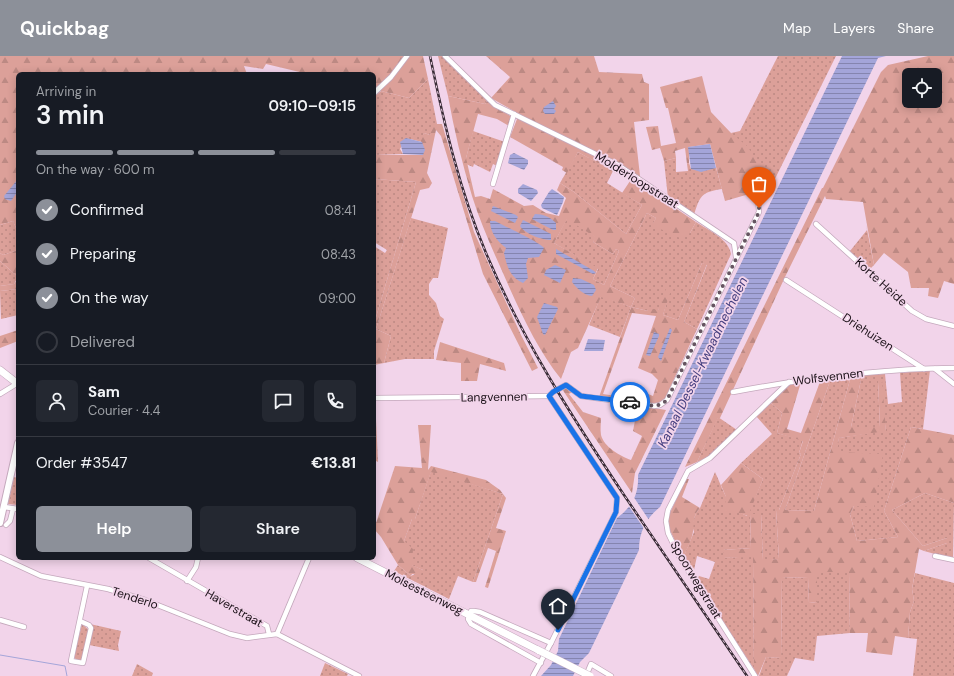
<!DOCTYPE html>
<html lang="en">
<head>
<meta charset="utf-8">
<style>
	:root { --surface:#171b24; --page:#242831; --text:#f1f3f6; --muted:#9ea1a6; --line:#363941; --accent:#8c9099 }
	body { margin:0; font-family:"DM Sans",sans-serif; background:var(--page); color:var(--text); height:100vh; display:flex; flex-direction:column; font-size:15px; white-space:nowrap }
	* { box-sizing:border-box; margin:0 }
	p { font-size:13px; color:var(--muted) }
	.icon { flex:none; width:22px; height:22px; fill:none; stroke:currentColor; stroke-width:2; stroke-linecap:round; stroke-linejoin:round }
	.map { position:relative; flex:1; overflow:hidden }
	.side { position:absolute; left:16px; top:16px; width:360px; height:488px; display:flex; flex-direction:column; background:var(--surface); border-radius:6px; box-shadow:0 2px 10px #0003 }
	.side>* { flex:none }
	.fabs { position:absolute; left:902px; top:12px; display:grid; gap:8px }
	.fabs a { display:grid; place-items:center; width:40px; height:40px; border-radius:6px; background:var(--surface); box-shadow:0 2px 10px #0003; font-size:20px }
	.pin { position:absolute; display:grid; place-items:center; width:34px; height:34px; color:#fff; margin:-41px -17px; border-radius:50% 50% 50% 0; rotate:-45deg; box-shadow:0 0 4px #0007 }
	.pin .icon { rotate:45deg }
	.courier { position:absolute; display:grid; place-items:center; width:40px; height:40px; margin:-20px; border:3px solid #1a73e8; border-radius:50%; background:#fff; color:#222; box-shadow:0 1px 5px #0007 }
	.summary em { font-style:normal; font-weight:600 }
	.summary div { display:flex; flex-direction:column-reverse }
	.summary { display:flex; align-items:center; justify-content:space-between; height:68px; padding:0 20px }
	h1 { font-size:26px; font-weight:600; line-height:30px }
	.bar { display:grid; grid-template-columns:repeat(4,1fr); gap:6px 4px; align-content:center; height:48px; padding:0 20px }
	.bar i { height:5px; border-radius:3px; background:var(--line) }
	.bar .active { background:var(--accent) }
	.bar p { grid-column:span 4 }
	.line { display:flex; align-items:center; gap:10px; padding:0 20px; border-top:1px solid var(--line) }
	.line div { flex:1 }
	.round { display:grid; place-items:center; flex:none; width:42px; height:42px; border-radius:6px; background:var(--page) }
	ol { padding:0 20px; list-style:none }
	li { display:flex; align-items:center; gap:12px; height:44px }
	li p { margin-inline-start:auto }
	li .icon { padding:4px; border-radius:50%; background:var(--accent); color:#fff; stroke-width:4 }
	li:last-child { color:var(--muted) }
	li i { width:22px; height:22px; border:2px solid var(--line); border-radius:50% }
	.button { display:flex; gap:8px; margin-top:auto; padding:8px 20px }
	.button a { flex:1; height:46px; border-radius:6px; background:var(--accent); color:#fff; font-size:16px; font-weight:600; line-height:46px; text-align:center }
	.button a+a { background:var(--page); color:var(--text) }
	header { display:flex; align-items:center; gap:24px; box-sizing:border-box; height:56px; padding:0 20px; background:var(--accent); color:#fff }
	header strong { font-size:19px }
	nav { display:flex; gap:22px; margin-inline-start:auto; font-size:14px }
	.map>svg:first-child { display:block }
	.grass { fill:url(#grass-dots) }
	.forest { fill:url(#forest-firs); fill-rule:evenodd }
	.water { fill:url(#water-rules) }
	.pier { fill:#f2d4ea }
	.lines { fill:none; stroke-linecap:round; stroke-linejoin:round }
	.stream { stroke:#a4a5d9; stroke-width:1 }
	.street-casing { stroke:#c4a8bc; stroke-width:6 }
	.secondary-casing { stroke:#c4a8bc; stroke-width:8 }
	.primary-casing { stroke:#c4a8bc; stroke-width:8 }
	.street { stroke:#fff; stroke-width:4.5 }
	.secondary { stroke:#fff; stroke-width:6 }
	.primary { stroke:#fff; stroke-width:7 }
	.rail-casing { stroke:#392c36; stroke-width:2.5 }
	.rail { stroke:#f2d4ea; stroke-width:1; stroke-dasharray:3; stroke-linecap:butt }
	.primary-bridge-casing { stroke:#c4a8bc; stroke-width:8; stroke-linecap:butt }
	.primary-bridge { stroke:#fff; stroke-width:7 }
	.done { stroke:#665561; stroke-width:4; stroke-dasharray:0 7.2 }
	.route { stroke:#1a73e8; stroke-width:5 }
	.labels { text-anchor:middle; stroke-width:3.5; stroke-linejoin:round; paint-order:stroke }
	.street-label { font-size:12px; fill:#1a1017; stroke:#f2d4ea }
	.water-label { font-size:13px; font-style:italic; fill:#433d7e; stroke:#f2d4ea }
</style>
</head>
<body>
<header>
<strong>Quickbag</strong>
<nav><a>Map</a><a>Layers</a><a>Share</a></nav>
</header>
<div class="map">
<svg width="954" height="620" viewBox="0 0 954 620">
	<defs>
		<pattern id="grass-dots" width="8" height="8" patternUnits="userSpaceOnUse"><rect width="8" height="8" fill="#dca099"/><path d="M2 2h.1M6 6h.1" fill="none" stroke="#bc8983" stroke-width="1.8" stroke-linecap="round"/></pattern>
		<pattern id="forest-firs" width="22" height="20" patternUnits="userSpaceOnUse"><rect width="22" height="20" fill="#dca099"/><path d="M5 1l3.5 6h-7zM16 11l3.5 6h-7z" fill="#bc8983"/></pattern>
		<pattern id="water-rules" width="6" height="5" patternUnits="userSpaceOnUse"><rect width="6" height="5" fill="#a4a5d9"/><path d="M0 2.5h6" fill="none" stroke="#8585af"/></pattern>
	</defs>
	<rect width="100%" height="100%" fill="#f2d4ea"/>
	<!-- grass -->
	<g class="grass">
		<polygon points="438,0 444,0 487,45 485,48 448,40"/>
		<polygon points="778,0 836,0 763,147 762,144 767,133 731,77 740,75"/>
		<polygon points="428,23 437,68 430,79 424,77 422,86 406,82 400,93 403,98 374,99 374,41 381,35 409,42"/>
		<polygon points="473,75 505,86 497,110 493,108 490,116 474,108 473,111 466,108 466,102"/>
		<polygon points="578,96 613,115 607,127 642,149 626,178 574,136 560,127"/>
		<path d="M 676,102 L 676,116 L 688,115 L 687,108 L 689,107 L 691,113 L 716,112 L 722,133 C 701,136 700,140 694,159 L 668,142 L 664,105 Z"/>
		<polygon points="374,123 416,126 374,268 374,190 385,197 387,194 374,186"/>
		<path d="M 647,157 L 656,162 L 653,168 L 690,177 L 696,166 C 708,174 729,183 731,198 L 697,273 L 684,266 L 707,209 L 702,207 L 678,264 L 663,259 L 670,234 L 658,254 L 648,255 L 631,251 L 620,281 L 589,269 L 601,240 L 631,251 L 635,242 L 610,230 Z"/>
		<polygon points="411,162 448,172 438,222 433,222 429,228 429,239 436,247 440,260 444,263 434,295 434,303 405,303 384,307 391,280 376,273"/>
		<polygon points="567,162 596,181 593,186 613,198 616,193 619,195 604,229 593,223 598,213 554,187"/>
		<polygon points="13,165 18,177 18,194 3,199 0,197 0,169"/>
		<polygon points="866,168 874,209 870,213 850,195 867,174"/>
		<polygon points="0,205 18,221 14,228 0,230"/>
		<polygon points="18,233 18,259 1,263 0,235"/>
		<polygon points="930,314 923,373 911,371 884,455 898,481 857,485 850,458 854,450 836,396 839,382 886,374 878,324 880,371 851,371 862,319 885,318 888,348 902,346 900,317"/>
		<polygon points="851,320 814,455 785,454 831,322"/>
		<path d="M 770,346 L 782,357 L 777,377 L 803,384 L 799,397 L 801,398 L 779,454 L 776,455 L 779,503 L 763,505 L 761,458 L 750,459 L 751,492 L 723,494 L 724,502 L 753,500 L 754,613 L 696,524 L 699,520 L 709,523 L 715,506 L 697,500 L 694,514 L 683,502 L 694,476 L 692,469 L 696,457 L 700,452 L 715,416 C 724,435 727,452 747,460 L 763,423 L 741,407 L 772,378 L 756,360 Z"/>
		<polygon points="718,361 737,374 708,401 697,406"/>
		<polygon points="374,363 376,363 378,406 374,404"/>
		<polygon points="431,415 503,438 473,526 458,520 449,543 394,515 398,509 411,520 423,514 411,509 404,485 412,463 415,463"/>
		<polygon points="14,421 18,422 18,449 8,448"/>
		<polygon points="925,437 954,447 953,503 924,495 947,487 947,482 923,490 892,454"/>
		<polygon points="817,516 849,516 850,577 817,580 814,605 795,602 787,620 759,620 766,601 781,602 782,521 808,522 809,547 817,546"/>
		<polygon points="915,517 954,527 954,620 913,620 917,583 908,582 910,556 914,545 912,533"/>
		<polygon points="82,568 89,574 83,602 80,605 76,604 74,600"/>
		<polygon points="90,568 121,575 118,589 119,595 89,589"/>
		<polygon points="325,607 348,618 347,620 320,620"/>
		<polygon points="137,608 153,617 152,620 132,620"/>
	</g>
	<!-- forest -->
	<g class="forest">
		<polygon points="0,0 423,0 428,23 409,42 381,35 374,31 374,18 308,18 266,8 263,13 244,10 247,18 18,18 18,177 13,165 0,169"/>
		<path d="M 486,0 L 594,0 L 599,16 L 642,18 L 644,26 L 649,28 L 649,64 L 634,66 L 641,129 L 696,166 L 690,177 L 680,182 L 652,169 L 656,162 L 647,157 L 610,230 L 635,242 L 631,251 L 648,255 L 649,252 L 658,254 L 666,233 L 671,234 L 663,259 L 678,264 L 702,207 L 707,208 L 684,266 L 697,273 L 663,347 L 652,348 L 599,341 L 631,251 L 601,241 L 578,292 L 571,296 L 561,323 C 540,297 524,264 510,233 C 497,203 482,172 472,140 C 462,107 454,74 448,40 L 485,48 L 487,45 L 512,61 L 509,70 L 497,63 L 478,58 L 466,102 L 475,141 L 481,140 L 490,143 L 493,133 L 524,150 L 533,149 L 546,157 L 559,160 L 566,142 L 557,134 L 560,127 L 574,136 L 626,178 L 642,149 L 622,137 L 634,119 L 626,113 L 621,120 L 578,96 L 567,117 L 562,114 L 563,111 L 510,81 L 519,58 L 491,42 L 510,21 ZM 567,163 L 595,181 L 593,186 L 613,198 L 616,193 L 619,195 L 604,229 L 593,223 L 598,212 L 554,187 ZM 632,257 L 656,260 L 638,312 L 652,318 L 658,324 L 653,340 L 633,332 L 629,342 L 603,338 Z"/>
		<path d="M 928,0 L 954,0 L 954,228 L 944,225 L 938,242 L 928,240 L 929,232 L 911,232 L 908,216 L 884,197 L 874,209 L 863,146 L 826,143 L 825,140 L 785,221 L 720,362 L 718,362 L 697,406 L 685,411 L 822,132 L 823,132 L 881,16 L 888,9 ZM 909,19 L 935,19 L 935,45 L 909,45 Z"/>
		<polygon points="702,20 711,56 731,77 747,90 760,109 767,133 725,145 710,88 689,91 689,107 687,108 685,92 675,95 676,102 664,105 660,92 652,94 646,71 658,70 661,90 676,87 668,52 666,52 660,31"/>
		<polygon points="432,68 442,68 474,176 521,279 538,312 532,315 483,218 441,80 436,74 427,117 432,127 429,132 420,134 376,273 391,280 384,307 374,309 374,268 416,126 374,123 374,99 423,99 421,84 424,77 430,79"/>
		<polygon points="18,194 18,221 0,205 0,197 3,199"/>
		<polygon points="18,223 18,233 0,235 0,230 14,228"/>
		<polygon points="18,274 18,285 0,292 0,280"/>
		<polygon points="440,286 504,307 506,315 480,308 477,325 461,325 461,307 436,304"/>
		<polygon points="862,319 851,371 880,371 878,324 882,324 886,375 839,382 837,396 883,398 874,451 854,450 850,458 857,485 898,481 884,455 911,371 954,379 954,447 925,437 892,454 923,490 947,482 947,487 924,495 919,493 912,533 914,545 910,556 908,582 895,580 892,599 866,596 868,577 850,577 849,516 817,516 817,546 809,547 808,522 782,521 781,602 766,601 758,620 754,613 753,501 723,502 723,494 751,492 750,458 761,458 763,504 779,503 776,454 779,454 801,398 799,397 803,385 777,377 782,357 770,346 788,328 801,326 787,373 801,377 821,323 831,322 785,454 814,455 851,320"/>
		<path d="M 567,332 L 572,336 L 569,338 L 583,356 L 601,362 C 601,367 600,373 601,379 C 604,391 620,400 631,404 L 642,380 L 633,375 L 637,354 L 615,352 L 614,346 L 666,354 L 635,417 L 632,437 L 562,333 Z"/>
		<polygon points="418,369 431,369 428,414 431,410 486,424 500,434 506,442 496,472 506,475 488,532 485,531 496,495 488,492 476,526 473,526 503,438 431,416 415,463 412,463 404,485 413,493 412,509 423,514 421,518 412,518 411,520 398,509 381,481 374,473 395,410 422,412"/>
		<polygon points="741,407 763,423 748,460 736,456 724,456 726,441 721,429"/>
		<path d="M 686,423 L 689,423 L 682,441 L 700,452 C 693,459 694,466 693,475 C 693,481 686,495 683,502 L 669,472 L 669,459 Z"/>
	</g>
	<!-- water -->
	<g class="water">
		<path d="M 842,0 L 886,0 L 878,2 L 660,451 C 646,462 639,476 639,494 L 589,597 L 580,606 L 573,620 L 541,620 L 551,609 L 558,595 L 559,583 L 617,462 C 632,451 639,438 638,419 Z"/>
		<polygon points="553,45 556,50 554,53 556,55 554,58 545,58 543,55 544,51"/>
		<polygon points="406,82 422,86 425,94 423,99 403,98 400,86"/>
		<polygon points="710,88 716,112 701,116 691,113 688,91"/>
		<polygon points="514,97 528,104 528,108 524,114 508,107 510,99"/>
		<polygon points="18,123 18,135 11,145 5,143 4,140"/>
		<polygon points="523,128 537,134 538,137 531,145 518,137 518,133"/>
		<polygon points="552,133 564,141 563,146 557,159 542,152 541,149 549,136"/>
		<polygon points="493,150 516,159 518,161 515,167 491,155"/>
		<path d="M 535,158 C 543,158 550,161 556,167 L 556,174 L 553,174 L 532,163 Z"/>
		<path d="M 523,164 L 551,178 L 551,184 C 542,184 525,178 520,170 Z"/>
		<path d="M 490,165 L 495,165 C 506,171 539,186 544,192 L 539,201 L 528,202 L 526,208 L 528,222 L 523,227 C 510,221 507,211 504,197 L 506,192 C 498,186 490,177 490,165 Z"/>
		<polygon points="556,193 594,215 596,217 593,218 556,198"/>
		<polygon points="555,209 566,214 560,227 544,219 546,214"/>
		<path d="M 573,222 L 581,223 L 594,229 L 596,234 L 592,240 C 584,239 577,233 572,226 Z"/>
		<polygon points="544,247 557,251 558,253 545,279 543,278 537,261"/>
		<polygon points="670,272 672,274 661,305 658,301"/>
		<polygon points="654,276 659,278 659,280 650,300 646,299"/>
		<polygon points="588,283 605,284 603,295 584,295"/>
	</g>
	<!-- pier -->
	<polygon class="pier" points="633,440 649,464 645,474 628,449"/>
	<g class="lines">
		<!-- stream -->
		<polyline class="stream" points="0,599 65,610 67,620"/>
		<!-- street casing -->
		<g class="street-casing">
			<g id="street">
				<polyline points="445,0 495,49 618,109 734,187 736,201"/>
				<polyline points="374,37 391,21 407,0"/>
				<polyline points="493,128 514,58"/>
				<polyline points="816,168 912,255 926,263 954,270"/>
				<polyline points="786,224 924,313"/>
				<polyline points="935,313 954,328"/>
				<path d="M 733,336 C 806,322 879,313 954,312"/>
				<polyline points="0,338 18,327"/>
				<polyline points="549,340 553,336 566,329 581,340 654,350 660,349 667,344 759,156 758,138"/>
				<polyline points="374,342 549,340"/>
				<polyline points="4,451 18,453"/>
				<polyline points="6,469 10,465 13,453"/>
				<polyline points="935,500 954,504"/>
				<polyline points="0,501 41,520 108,533 145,544 230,578 247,582 277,578 359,620"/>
				<polyline points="149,502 267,570 269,578"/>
				<polyline points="187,525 196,511 198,502"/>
				<polyline points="0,564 24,571"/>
				<polyline points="80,565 89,569 91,572 83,607 71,605 87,530"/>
				<polyline points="277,578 309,502"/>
				<polyline points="541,607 471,568 468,563 471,555 474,555 480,556 551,587"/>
				<polyline points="533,620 551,587 616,456 617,442 549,340"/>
				<polyline points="586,620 591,608 611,620"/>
				<polyline points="755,620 680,502 668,477 666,465 668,454 688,415 710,402 789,326"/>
			</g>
		</g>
		<!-- secondary casing -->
		<g class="secondary-casing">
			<polyline id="secondary" points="0,467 18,387"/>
		</g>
		<!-- primary casing -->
		<g class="primary-casing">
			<g id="primary">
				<polyline points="0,314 18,328"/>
				<polyline points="357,502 538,594"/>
			</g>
		</g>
		<!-- street -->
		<use href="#street" class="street"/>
		<!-- secondary -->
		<use href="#secondary" class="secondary"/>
		<!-- primary -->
		<use href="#primary" class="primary"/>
		<!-- rail casing -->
		<g class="rail-casing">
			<path id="rail" d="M 430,0 C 444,67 459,133 486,197 C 522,283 572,361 624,439 C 665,499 706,559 747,620"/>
		</g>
		<!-- rail -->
		<use href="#rail" class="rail"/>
		<!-- primary-bridge casing -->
		<g class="primary-bridge-casing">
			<polyline id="primary-bridge" points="538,594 590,620"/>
		</g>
		<!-- primary-bridge -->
		<use href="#primary-bridge" class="primary-bridge"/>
	</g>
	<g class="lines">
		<!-- done -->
		<path class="done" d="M 630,346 C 642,348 657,354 667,344 L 759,156 L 759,152"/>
		<!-- route -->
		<polyline class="route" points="558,574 616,456 617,442 549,340 553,336 566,329 581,340 630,346"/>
	</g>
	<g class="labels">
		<!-- street labels -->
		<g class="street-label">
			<text transform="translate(637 124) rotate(32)" y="4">Molderloopstraat</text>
			<text transform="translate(881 226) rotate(42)" y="4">Korte Heide</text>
			<text transform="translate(868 276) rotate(33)" y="4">Driehuizen</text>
			<text transform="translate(828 321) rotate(-7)" y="4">Wolfsvennen</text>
			<text transform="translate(494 341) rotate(-1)" y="4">Langvennen</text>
			<text transform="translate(696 524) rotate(59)" y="4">Spoorwegstraat</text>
			<text transform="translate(424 536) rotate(27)" y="4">Molsesteenweg</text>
			<text transform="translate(135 542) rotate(18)" y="4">Tenderlo</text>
			<text transform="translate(234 552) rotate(30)" y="4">Haverstraat</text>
		</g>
		<!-- water labels -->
		<g class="water-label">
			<text transform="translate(702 306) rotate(-64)" y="5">Kanaal Dessel-Kwaadmechelen</text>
		</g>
	</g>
</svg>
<div class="fabs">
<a><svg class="icon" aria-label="locate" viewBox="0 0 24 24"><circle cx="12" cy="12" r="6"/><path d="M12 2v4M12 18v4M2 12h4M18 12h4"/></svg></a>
</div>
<div class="pin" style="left:759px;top:152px;background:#ea580c"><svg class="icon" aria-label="bag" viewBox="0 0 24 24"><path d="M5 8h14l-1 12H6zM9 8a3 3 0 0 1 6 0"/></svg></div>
<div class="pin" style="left:558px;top:574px;background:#1f2937"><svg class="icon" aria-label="home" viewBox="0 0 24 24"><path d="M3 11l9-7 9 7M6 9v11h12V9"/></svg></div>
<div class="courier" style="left:630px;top:346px"><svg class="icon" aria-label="car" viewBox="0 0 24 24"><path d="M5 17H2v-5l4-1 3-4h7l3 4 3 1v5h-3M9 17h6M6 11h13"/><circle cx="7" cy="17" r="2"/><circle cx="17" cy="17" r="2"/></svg></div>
<section class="side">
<div class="summary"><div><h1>3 min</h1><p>Arriving in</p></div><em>09:10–09:15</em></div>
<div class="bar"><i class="active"></i><i class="active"></i><i class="active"></i><i></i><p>On the way · 600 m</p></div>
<ol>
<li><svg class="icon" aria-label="check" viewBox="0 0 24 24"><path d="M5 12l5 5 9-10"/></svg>Confirmed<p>08:41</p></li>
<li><svg class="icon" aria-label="check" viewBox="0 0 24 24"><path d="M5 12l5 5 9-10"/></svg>Preparing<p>08:43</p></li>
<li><svg class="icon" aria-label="check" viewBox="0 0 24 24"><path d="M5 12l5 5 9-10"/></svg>On the way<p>09:00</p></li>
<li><i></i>Delivered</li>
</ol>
<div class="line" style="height:72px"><a class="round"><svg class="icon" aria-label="person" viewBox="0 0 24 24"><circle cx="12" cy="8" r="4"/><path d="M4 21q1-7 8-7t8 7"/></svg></a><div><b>Sam</b><p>Courier · 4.4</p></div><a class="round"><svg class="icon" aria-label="chat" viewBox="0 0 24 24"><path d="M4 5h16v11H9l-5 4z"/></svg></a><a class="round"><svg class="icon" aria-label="phone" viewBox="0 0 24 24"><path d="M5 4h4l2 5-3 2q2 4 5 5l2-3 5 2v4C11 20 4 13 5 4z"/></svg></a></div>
<div class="line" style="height:52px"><div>Order #3547</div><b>€13.81</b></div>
<div class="button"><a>Help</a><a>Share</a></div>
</section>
</div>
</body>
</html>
